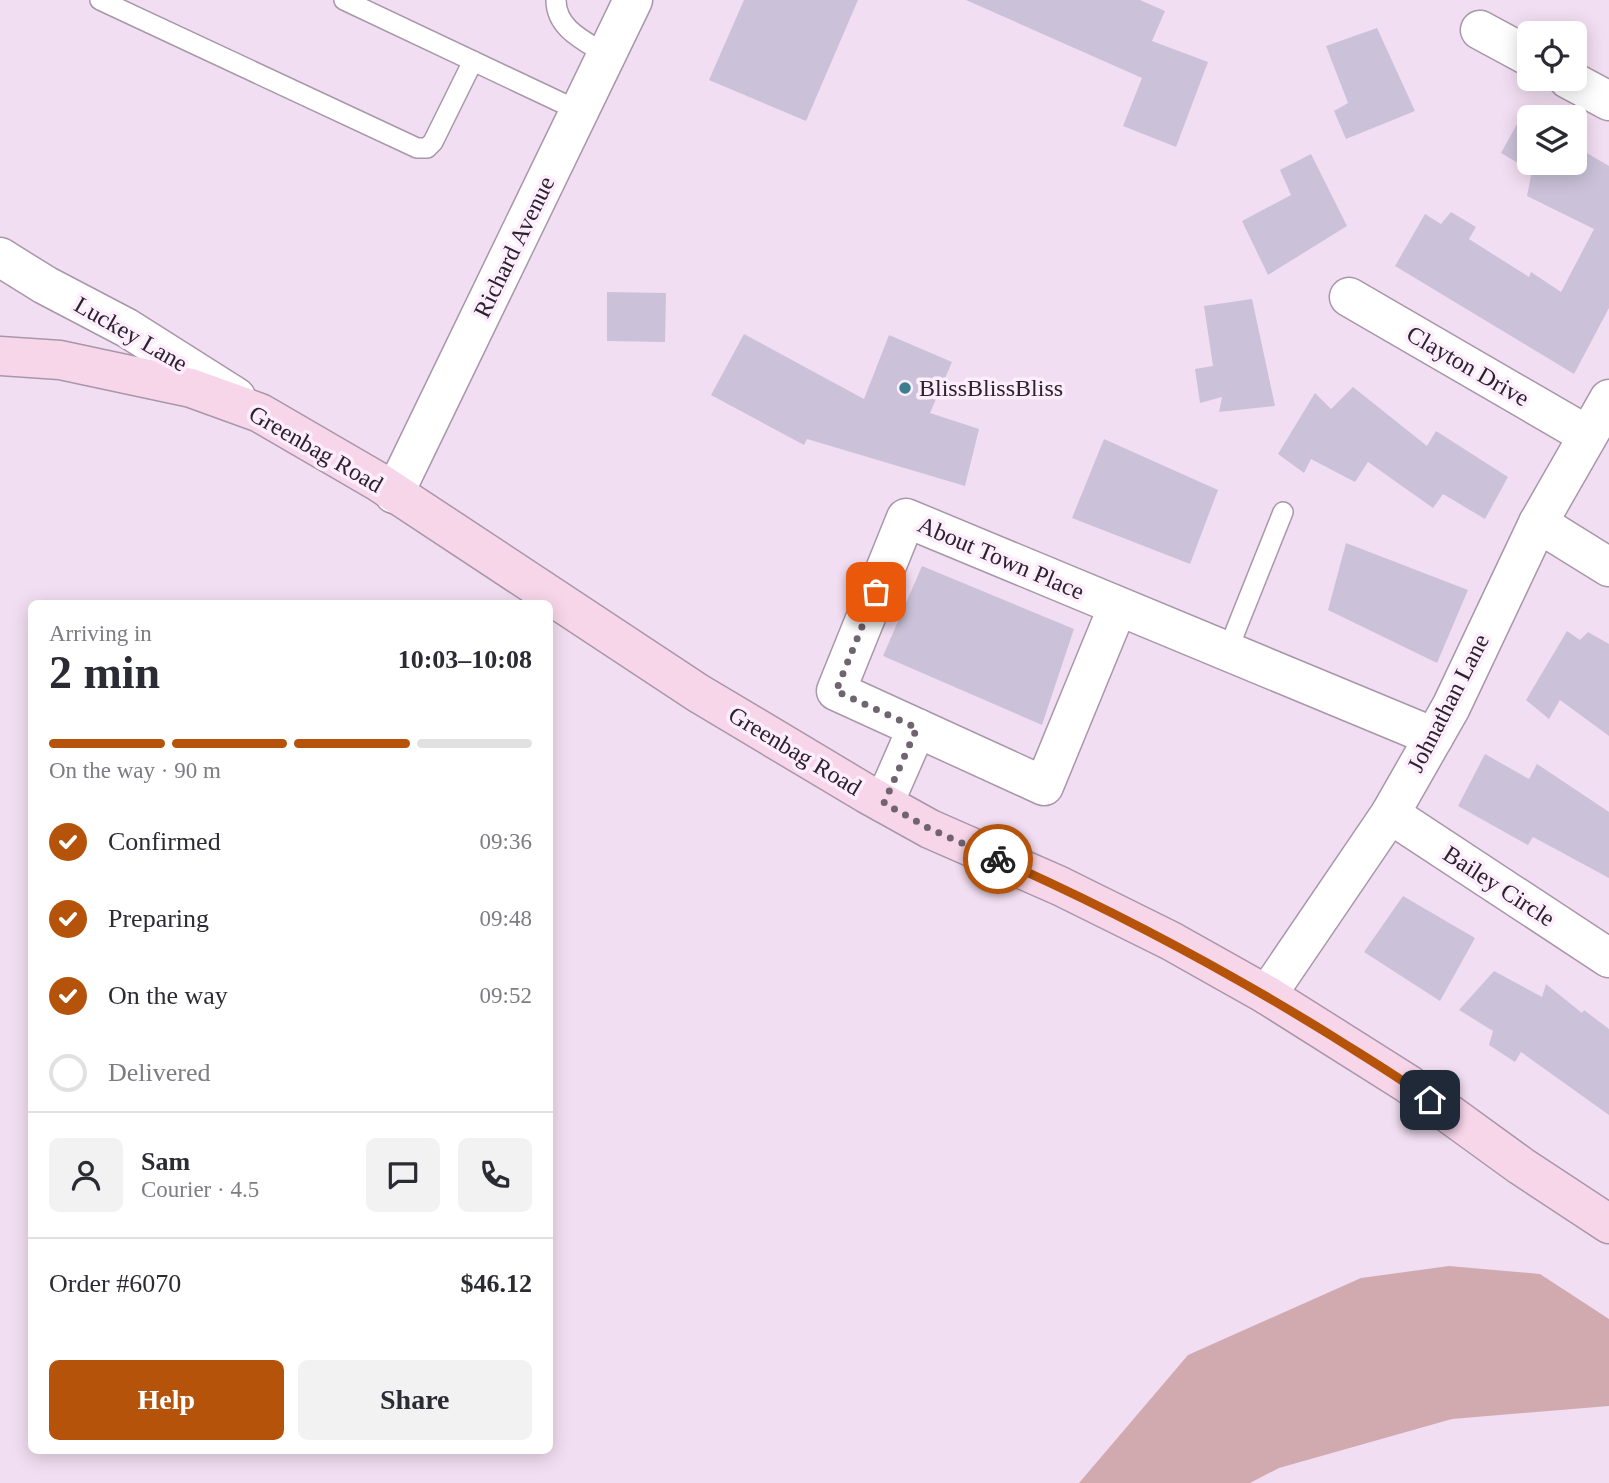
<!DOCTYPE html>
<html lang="en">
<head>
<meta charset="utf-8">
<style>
	:root { --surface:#fff; --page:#f2f2f3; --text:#2b2b33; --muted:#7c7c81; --line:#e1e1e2; --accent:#b45309 }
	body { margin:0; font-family:"Times New Roman",serif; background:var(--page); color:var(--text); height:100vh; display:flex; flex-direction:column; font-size:26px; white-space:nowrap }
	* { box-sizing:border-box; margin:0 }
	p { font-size:23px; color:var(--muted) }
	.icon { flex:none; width:38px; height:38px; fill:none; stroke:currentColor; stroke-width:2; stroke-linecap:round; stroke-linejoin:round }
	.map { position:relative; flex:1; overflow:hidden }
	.drawer { position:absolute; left:28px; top:600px; width:525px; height:854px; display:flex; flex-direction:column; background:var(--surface); border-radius:10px; box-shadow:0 4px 18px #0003 }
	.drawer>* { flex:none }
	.buttons { position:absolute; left:1517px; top:21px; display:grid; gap:14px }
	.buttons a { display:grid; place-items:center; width:70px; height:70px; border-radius:10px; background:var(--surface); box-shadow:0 4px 18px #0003; font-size:35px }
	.pin { position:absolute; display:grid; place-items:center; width:60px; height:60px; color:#fff; margin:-30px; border-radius:14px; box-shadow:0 4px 10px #0006 }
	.courier { position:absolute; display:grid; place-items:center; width:70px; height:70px; margin:-35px; border:5px solid #b45309; border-radius:50%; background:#fff; color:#222; box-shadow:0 2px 9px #0007 }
	.summary em { font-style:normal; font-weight:600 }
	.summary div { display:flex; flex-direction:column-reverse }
	.summary { display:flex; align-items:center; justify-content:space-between; height:119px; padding:0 21px }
	h1 { font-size:46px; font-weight:600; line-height:52px }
	.bar { display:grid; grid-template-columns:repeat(4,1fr); gap:10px 7px; align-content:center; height:84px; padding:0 21px }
	.bar i { height:9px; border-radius:5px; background:var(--line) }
	.bar .selected { background:var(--accent) }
	.bar p { grid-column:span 4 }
	.line { display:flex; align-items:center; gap:18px; padding:0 21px; border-top:2px solid var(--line) }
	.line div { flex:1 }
	.round { display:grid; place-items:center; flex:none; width:74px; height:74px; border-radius:10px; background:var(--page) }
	ol { padding:0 21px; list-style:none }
	li { display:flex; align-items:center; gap:21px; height:77px }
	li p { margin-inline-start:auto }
	li .icon { padding:7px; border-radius:50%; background:var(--accent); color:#fff; stroke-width:4 }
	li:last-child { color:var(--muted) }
	li i { width:38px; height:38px; border:4px solid var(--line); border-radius:50% }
	.button { display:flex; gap:14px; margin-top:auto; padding:14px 21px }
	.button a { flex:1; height:80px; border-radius:10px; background:var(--accent); color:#fff; font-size:28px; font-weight:600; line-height:80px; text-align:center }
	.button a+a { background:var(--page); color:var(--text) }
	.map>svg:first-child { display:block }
	.forest { fill:#d1aab0 }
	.building { fill:#cbc2d9 }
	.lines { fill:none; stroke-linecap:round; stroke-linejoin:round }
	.lane-casing { stroke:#a896a9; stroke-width:22 }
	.street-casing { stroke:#a896a9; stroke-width:41 }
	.secondary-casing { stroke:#a896a9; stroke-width:41 }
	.lane { stroke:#fff; stroke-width:19 }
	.street { stroke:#fff; stroke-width:38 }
	.secondary { stroke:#f8d6e9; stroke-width:38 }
	.done { stroke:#716471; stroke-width:7; stroke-dasharray:0 12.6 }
	.route { stroke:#b45309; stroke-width:9 }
	.poi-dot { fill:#3b7e8f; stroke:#fdedfd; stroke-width:2.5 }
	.labels { text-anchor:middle; stroke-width:7; stroke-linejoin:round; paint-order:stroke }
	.street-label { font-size:24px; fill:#2b232b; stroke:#fdedfd }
	.poi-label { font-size:24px; fill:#2b232b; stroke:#fdedfd; text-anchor:start }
</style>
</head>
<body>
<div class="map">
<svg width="1609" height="1483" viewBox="0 0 1609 1483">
	<rect width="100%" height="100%" fill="#f2def2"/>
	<!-- forest -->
	<polygon class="forest" points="1449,1266 1540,1274 1609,1319 1609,1406 1452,1419 1279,1468 1250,1483 1079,1483 1188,1355 1361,1278"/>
	<!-- building -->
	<g class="building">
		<polygon points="744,0 858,0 806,121 709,80"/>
		<polygon points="966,0 1140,0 1165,11 1152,41 1208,62 1176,147 1123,126 1142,78"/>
		<polygon points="1377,28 1415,111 1346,139 1334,111 1348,103 1326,46"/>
		<polygon points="1522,115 1530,120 1530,163 1575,163 1575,146 1609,166 1609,308 1574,374 1395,266 1425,214 1441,224 1451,212 1476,227 1469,239 1529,277 1531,272 1561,292 1594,229 1527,196 1532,171 1501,153"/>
		<polygon points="1311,154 1347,226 1268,275 1242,221 1291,195 1280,170"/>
		<polygon points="607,292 666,293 665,342 607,341"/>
		<polygon points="1252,299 1275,406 1219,412 1222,397 1200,403 1195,369 1213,366 1204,306"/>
		<polygon points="744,334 864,399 889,335 952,362 930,413 979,429 965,486 807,439 804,445 711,395"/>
		<polygon points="1353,387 1427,446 1436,431 1508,477 1485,519 1443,494 1433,508 1368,462 1355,482 1311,459 1304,473 1278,454 1315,393 1331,409"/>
		<polygon points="1104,439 1218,490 1190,564 1072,518"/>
		<polygon points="1346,543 1468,590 1437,663 1328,610"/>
		<polygon points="922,566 1074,629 1042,725 883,656"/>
		<polygon points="1567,631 1580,640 1588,632 1609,644 1609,736 1560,700 1549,719 1526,700"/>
		<polygon points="1485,754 1529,779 1537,764 1609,812 1609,878 1533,837 1528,845 1458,806"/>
		<polygon points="1403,896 1475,938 1440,1001 1364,952"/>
		<polygon points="1494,971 1542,997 1546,984 1582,1013 1584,1010 1609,1029 1609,1115 1521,1052 1515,1062 1489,1045 1493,1031 1459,1010"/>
	</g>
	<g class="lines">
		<!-- lane casing -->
		<g class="lane-casing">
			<g id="lane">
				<polyline points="100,0 417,148 427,148 433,142 473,61"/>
				<polyline points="344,0 579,111"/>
				<path d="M 556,0 C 556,29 585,41 607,55"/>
				<polyline points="1227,652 1283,512"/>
			</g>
		</g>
		<!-- street casing -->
		<g class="street-casing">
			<g id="street">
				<polyline points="1480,30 1530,57"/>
				<polyline points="1568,79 1609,101"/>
				<polyline points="0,257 45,285 127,328 236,397"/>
				<polyline points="1349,297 1587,435"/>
				<polyline points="394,494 633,0"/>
				<polyline points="1538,523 1609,567"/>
				<polyline points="1118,606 1044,786 836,691 906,518 1434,737"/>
				<polyline points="884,803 917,728"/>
				<polyline points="1390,814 1609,958"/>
				<polyline points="1267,995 1390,814 1451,707 1538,523 1609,399"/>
			</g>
		</g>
		<!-- secondary casing -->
		<g class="secondary-casing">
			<polyline id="secondary" points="0,356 60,360 191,388 260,413 377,481 698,693 867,794 930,829 1060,886 1171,941 1267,995 1408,1084 1521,1166 1609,1224"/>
		</g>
		<!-- lane -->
		<use href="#lane" class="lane"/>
		<!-- street -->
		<use href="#street" class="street"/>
		<!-- secondary -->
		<use href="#secondary" class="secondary"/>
	</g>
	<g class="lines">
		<!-- done -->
		<polyline class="done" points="876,592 836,691 917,728 884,803 930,829 998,859"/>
		<!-- route -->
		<path class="route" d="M 998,859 C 1115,911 1224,969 1332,1036 C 1365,1057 1399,1077 1430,1100"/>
	</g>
	<!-- markers -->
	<circle class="poi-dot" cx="905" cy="388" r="7"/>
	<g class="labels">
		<!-- street labels -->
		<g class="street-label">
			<text transform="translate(514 247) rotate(-64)" y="8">Richard Avenue</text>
			<text transform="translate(131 334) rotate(30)" y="8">Luckey Lane</text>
			<text transform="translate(1468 366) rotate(30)" y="8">Clayton Drive</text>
			<text transform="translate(316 449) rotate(30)" y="8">Greenbag Road</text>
			<text transform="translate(1001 558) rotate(23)" y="8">About Town Place</text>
			<text transform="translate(1448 703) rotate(-63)" y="8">Johnathan Lane</text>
			<text transform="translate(795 751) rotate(31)" y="8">Greenbag Road</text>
			<text transform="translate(1499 886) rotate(33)" y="8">Bailey Circle</text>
		</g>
		<!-- poi labels -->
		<g class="poi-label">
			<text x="919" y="396">BlissBlissBliss</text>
		</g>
	</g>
</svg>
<div class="buttons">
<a><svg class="icon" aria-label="locate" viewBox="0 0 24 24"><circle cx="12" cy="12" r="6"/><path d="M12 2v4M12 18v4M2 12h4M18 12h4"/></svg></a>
<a><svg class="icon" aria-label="layers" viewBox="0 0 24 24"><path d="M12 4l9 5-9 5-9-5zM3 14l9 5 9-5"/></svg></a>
</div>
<div class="pin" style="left:876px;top:592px;background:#ea580c"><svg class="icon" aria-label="bag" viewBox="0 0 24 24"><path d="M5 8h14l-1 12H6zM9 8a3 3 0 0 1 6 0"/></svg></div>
<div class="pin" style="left:1430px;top:1100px;background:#1f2937"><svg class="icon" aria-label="home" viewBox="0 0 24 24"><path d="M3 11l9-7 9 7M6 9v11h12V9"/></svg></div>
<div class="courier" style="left:998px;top:859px"><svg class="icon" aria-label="bike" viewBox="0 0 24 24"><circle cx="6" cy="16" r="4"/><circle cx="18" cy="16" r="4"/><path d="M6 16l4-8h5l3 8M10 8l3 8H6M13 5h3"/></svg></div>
<section class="drawer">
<div class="summary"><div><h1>2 min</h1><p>Arriving in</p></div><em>10:03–10:08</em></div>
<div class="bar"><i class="selected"></i><i class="selected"></i><i class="selected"></i><i></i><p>On the way · 90 m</p></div>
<ol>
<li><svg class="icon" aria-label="check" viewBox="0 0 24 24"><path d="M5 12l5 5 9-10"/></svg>Confirmed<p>09:36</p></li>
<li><svg class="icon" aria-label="check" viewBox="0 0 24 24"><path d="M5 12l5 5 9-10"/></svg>Preparing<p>09:48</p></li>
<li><svg class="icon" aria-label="check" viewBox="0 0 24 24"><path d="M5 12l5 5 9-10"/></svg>On the way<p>09:52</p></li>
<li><i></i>Delivered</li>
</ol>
<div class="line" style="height:126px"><a class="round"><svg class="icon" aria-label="person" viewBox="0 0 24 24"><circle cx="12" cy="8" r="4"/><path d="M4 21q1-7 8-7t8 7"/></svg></a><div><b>Sam</b><p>Courier · 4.5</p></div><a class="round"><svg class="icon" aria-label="chat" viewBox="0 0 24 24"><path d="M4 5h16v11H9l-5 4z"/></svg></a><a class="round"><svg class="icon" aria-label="phone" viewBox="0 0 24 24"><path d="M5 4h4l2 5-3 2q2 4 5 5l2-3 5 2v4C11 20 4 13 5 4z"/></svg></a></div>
<div class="line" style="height:91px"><div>Order #6070</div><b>$46.12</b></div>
<div class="button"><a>Help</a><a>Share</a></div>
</section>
</div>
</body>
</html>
